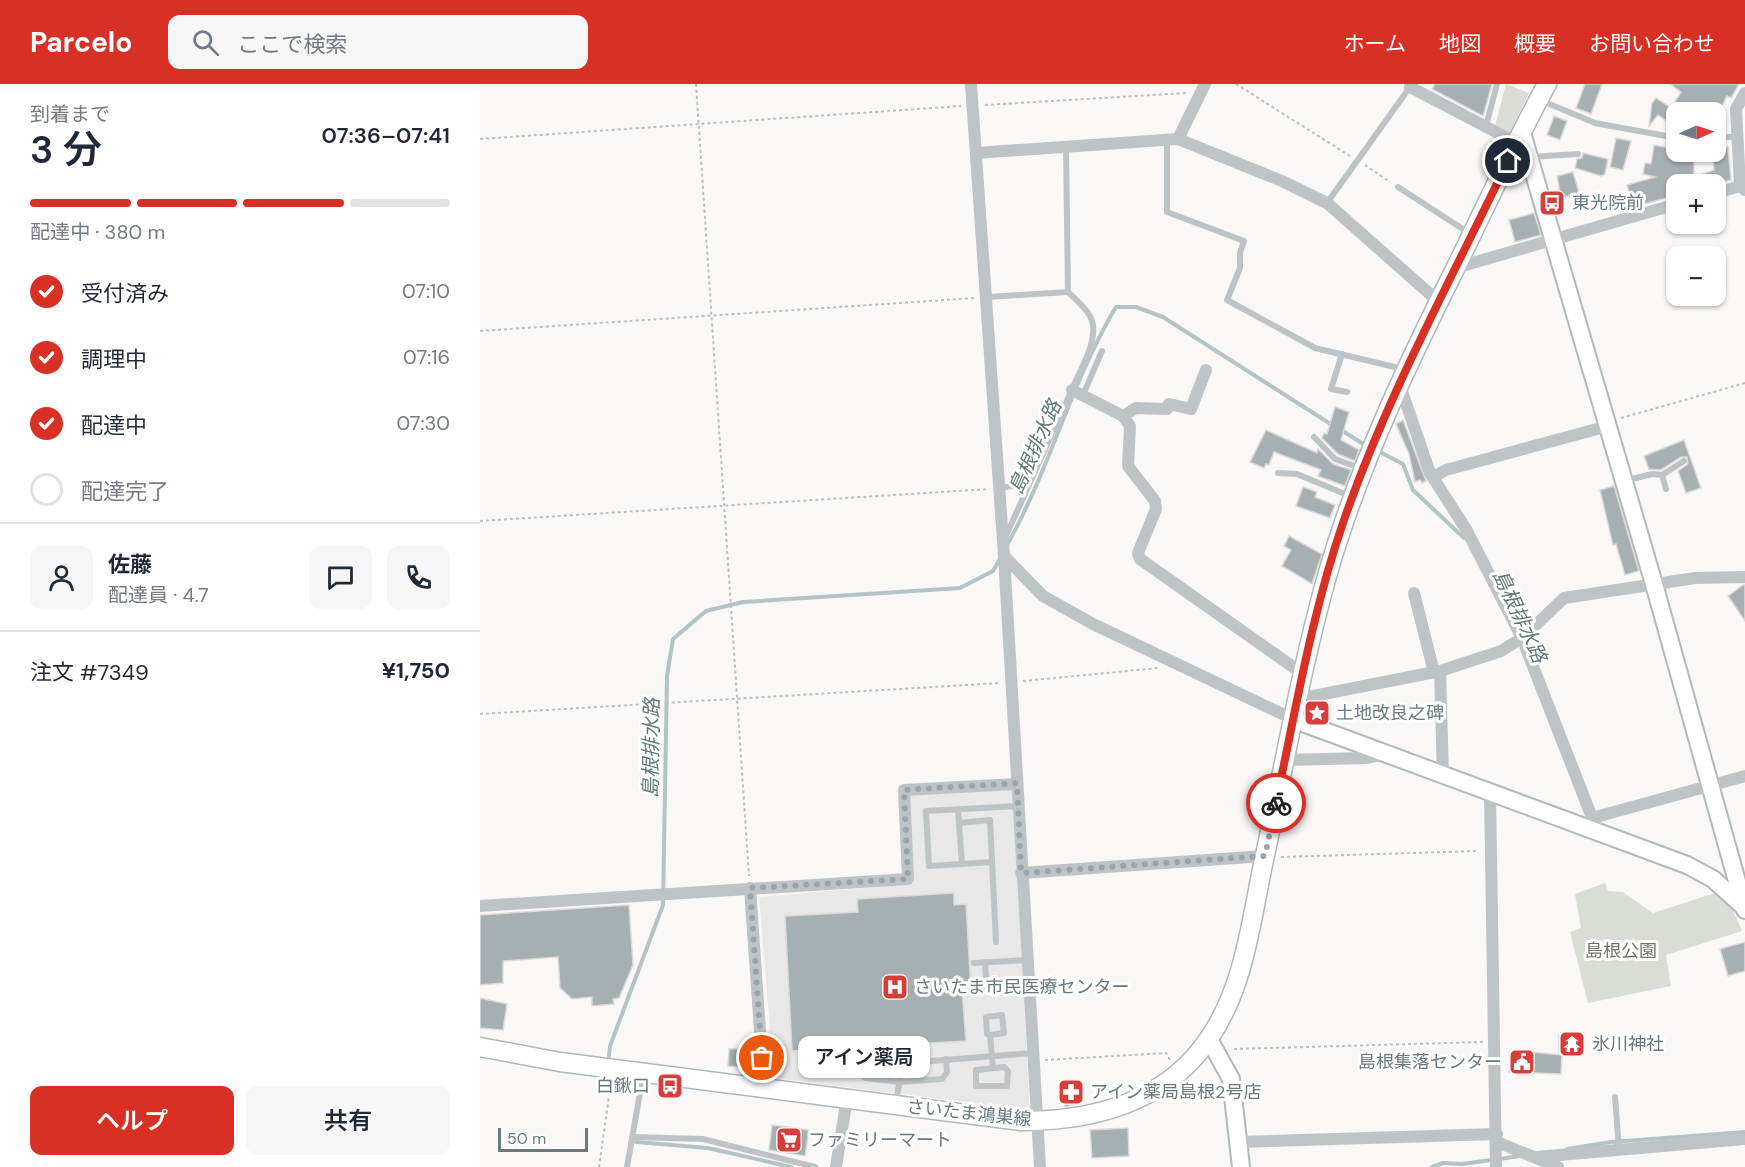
<!DOCTYPE html>
<html lang="ja">
<head>
<meta charset="utf-8">
<style>
	:root { --surface:#fff; --page:#f6f6f7; --text:#1f2937; --muted:#747a83; --line:#e0e1e3; --accent:#d93025 }
	body { margin:0; font-family:"DM Sans","Noto Sans JP",sans-serif; background:var(--page); color:var(--text); height:100vh; display:flex; flex-direction:column; font-size:22px; white-space:nowrap }
	* { box-sizing:border-box; margin:0 }
	p { font-size:20px; color:var(--muted) }
	.icon { flex:none; width:33px; height:33px; fill:none; stroke:currentColor; stroke-width:2; stroke-linecap:round; stroke-linejoin:round }
	.map { position:relative; flex:1; overflow:hidden }
	.side { display:flex; flex-direction:column; background:var(--surface); width:480px }
	.side>* { flex:none }
	.needle { width:39px; rotate:87deg }
	.fabs { position:absolute; left:1186px; top:18px; display:grid; gap:12px }
	.fabs a { display:grid; place-items:center; width:60px; height:60px; border-radius:12px; background:var(--surface); box-shadow:0 2px 4px #0004; font-size:30px }
	.scale { position:absolute; left:18px; bottom:15px; width:90px; box-sizing:border-box; padding-left:6px; border:3px solid #667a7f; border-top:0; font-size:16px; line-height:21px; white-space:nowrap; color:#667a7f; -webkit-text-stroke:4px #fff; paint-order:stroke }
	.pin { position:absolute; display:grid; place-items:center; width:51px; height:51px; color:#fff; margin:-26px; border:3px solid #fff; border-radius:50%; box-shadow:0 2px 6px #0007 }
	.courier { position:absolute; display:grid; place-items:center; width:60px; height:60px; margin:-30px; border:4px solid #d93025; border-radius:50%; background:#fff; color:#222; box-shadow:0 2px 8px #0007 }
	.bubble { position:absolute; height:42px; border-radius:12px; background:var(--surface); box-shadow:0 2px 4px #0004; font-size:20px; font-weight:600; line-height:42px; text-align:center }
	.summary em { font-style:normal; font-weight:600 }
	.summary div { display:flex; flex-direction:column-reverse }
	.summary { display:flex; align-items:center; justify-content:space-between; height:102px; padding:0 30px }
	h1 { font-size:39px; font-weight:600; line-height:45px }
	.bar { display:grid; grid-template-columns:repeat(4,1fr); gap:9px 6px; align-content:center; height:72px; padding:0 30px }
	.bar i { height:8px; border-radius:4px; background:var(--line) }
	.bar .on { background:var(--accent) }
	.bar p { grid-column:span 4 }
	.line { display:flex; align-items:center; gap:15px; padding:0 30px; border-top:2px solid var(--line) }
	.line div { flex:1 }
	.round { display:grid; place-items:center; flex:none; width:63px; height:63px; border-radius:12px; background:var(--page) }
	ol { padding:0 30px; list-style:none }
	li { display:flex; align-items:center; gap:18px; height:66px }
	li p { margin-inline-start:auto }
	li .icon { padding:6px; border-radius:50%; background:var(--accent); color:#fff; stroke-width:4 }
	li:last-child { color:var(--muted) }
	li i { width:33px; height:33px; border:3px solid var(--line); border-radius:50% }
	.cta { display:flex; gap:12px; margin-top:auto; padding:12px 30px }
	.cta a { flex:1; height:69px; border-radius:12px; background:var(--accent); color:#fff; font-size:24px; font-weight:600; line-height:69px; text-align:center }
	.cta a+a { background:var(--page); color:var(--text) }
	header { display:flex; align-items:center; gap:36px; box-sizing:border-box; height:84px; padding:0 30px; background:var(--accent); color:#fff }
	header strong { font-size:28px }
	nav { display:flex; gap:33px; margin-inline-start:auto; font-size:21px }
	.search { width:420px; height:54px; background:var(--page); display:flex; align-items:center; gap:15px; box-sizing:border-box; padding:0 21px; border-radius:12px; color:var(--muted); font-size:22px }
	main { display:flex; flex:1; min-height:0 }
	.map>svg:first-child { display:block }
	.built { fill:#e7e8e7 }
	.green { fill:#daddd6 }
	.lines { fill:none; stroke-linecap:round; stroke-linejoin:round }
	.stream { stroke:#b4c4c4; stroke-width:4 }
	.building { fill:#a6b0b3; stroke:#dbdad9; stroke-width:1.5 }
	.secondary-casing { stroke:#b1b9bb; stroke-width:20 }
	.primary-casing { stroke:#b0b7b9; stroke-width:21 }
	.path { stroke:#b9bdbf; stroke-width:2; stroke-dasharray:3 3; stroke-linecap:butt }
	.lane { stroke:#bec4c6; stroke-width:6 }
	.street { stroke:#bec4c6; stroke-width:12 }
	.secondary { stroke:#fff; stroke-width:16 }
	.primary { stroke:#fff; stroke-width:18 }
	.done { stroke:#99a6a9; stroke-width:6; stroke-dasharray:0 10.8 }
	.route { stroke:#d93025; stroke-width:8 }
	.labels { text-anchor:middle; stroke-width:6; stroke-linejoin:round; paint-order:stroke }
	.poi-label { font-size:18px; fill:#667a7f; stroke:#fff; text-anchor:start }
	.park-label { font-size:18px; fill:#6c7865; stroke:#fff }
	.street-label { font-size:18px; fill:#667a7f; stroke:#fff }
	.water-label { font-size:20px; font-style:italic; fill:#617879; stroke:#fff }
</style>
</head>
<body>
<header>
<strong>Parcelo</strong>
<div class="search"><svg class="icon" aria-label="search" viewBox="0 0 24 24"><circle cx="10" cy="10" r="6"/><path d="M15 15l6 6"/></svg>ここで検索</div>
<nav><a>ホーム</a><a>地図</a><a>概要</a><a>お問い合わせ</a></nav>
</header>
<main>
<section class="side">
<div class="summary"><div><h1>3 分</h1><p>到着まで</p></div><em>07:36–07:41</em></div>
<div class="bar"><i class="on"></i><i class="on"></i><i class="on"></i><i></i><p>配達中 · 380 m</p></div>
<ol>
<li><svg class="icon" aria-label="check" viewBox="0 0 24 24"><path d="M5 12l5 5 9-10"/></svg>受付済み<p>07:10</p></li>
<li><svg class="icon" aria-label="check" viewBox="0 0 24 24"><path d="M5 12l5 5 9-10"/></svg>調理中<p>07:16</p></li>
<li><svg class="icon" aria-label="check" viewBox="0 0 24 24"><path d="M5 12l5 5 9-10"/></svg>配達中<p>07:30</p></li>
<li><i></i>配達完了</li>
</ol>
<div class="line" style="height:108px"><a class="round"><svg class="icon" aria-label="person" viewBox="0 0 24 24"><circle cx="12" cy="8" r="4"/><path d="M4 21q1-7 8-7t8 7"/></svg></a><div><b>佐藤</b><p>配達員 · 4.7</p></div><a class="round"><svg class="icon" aria-label="chat" viewBox="0 0 24 24"><path d="M4 5h16v11H9l-5 4z"/></svg></a><a class="round"><svg class="icon" aria-label="phone" viewBox="0 0 24 24"><path d="M5 4h4l2 5-3 2q2 4 5 5l2-3 5 2v4C11 20 4 13 5 4z"/></svg></a></div>
<div class="line" style="height:78px"><div>注文 #7349</div><b>¥1,750</b></div>
<div class="cta"><a>ヘルプ</a><a>共有</a></div>
</section>
<div class="map">
<svg width="1265" height="1083" viewBox="0 0 1265 1083">
	<rect width="100%" height="100%" fill="#f9f8f7"/>
	<!-- built -->
	<polygon class="built" points="532,706 550,1026 294,994 279,813 433,800 429,711"/>
	<!-- green -->
	<g class="green">
		<polygon points="1026,0 1049,9 1030,49 1015,42"/>
		<polygon points="1125,799 1128,807 1143,808 1173,829 1238,808 1249,817 1262,847 1186,871 1191,902 1108,919 1090,848 1101,844 1095,810"/>
	</g>
	<g class="lines">
		<!-- stream -->
		<g class="stream">
			<polyline points="861,346 888,363"/>
			<polyline points="898,367 923,380 933,406 984,454"/>
			<path d="M 527,461 C 570,385 591,298 636,223 L 656,223 L 683,233 L 852,341"/>
			<polyline points="129,972 130,962 183,821 187,592 193,555 226,527 263,518 480,504 513,487 521,473"/>
			<polyline points="156,1058 228,1064 311,1083"/>
			<polyline points="1087,1065 1131,1058 1265,1048"/>
			<polyline points="952,1083 963,1079 982,1080 1041,1072"/>
		</g>
	</g>
	<!-- building -->
	<g class="building">
		<polygon points="955,0 1012,0 1003,32 952,5"/>
		<polygon points="1105,0 1122,0 1111,30 1096,24"/>
		<polygon points="1190,0 1259,0 1251,14 1247,12 1239,28 1197,28 1191,40 1178,31 1169,42 1172,19 1176,14 1191,24 1201,8"/>
		<polygon points="1074,32 1087,37 1080,56 1067,51"/>
		<polygon points="1136,54 1151,57 1143,86 1130,83"/>
		<polygon points="1174,61 1190,64 1190,68 1214,68 1214,93 1234,86 1233,68 1236,68 1236,64 1248,63 1251,96 1236,100 1197,100 1197,111 1153,123 1147,101 1175,93 1163,90 1165,79 1171,80"/>
		<polygon points="1103,69 1128,75 1125,90 1121,92 1095,84 1097,75 1102,74"/>
		<polygon points="1093,88 1099,109 1081,114 1077,92"/>
		<polygon points="1054,129 1061,151 1035,158 1029,136"/>
		<polygon points="855,323 869,328 861,356 879,366 875,377 858,370 842,354 844,349 847,350"/>
		<polygon points="923,336 946,397 942,399 940,396 935,398 929,370 916,340"/>
		<polygon points="786,346 837,369 838,365 853,380 871,386 865,402 838,392 841,386 794,368 789,381 786,380 784,384 770,378"/>
		<polygon points="1204,356 1221,404 1206,409 1198,387 1208,380 1207,373 1201,373 1181,386 1169,385 1164,372"/>
		<polygon points="1134,402 1159,487 1145,491 1136,460 1133,461 1120,406"/>
		<polygon points="823,403 837,408 835,413 855,421 850,434 816,422"/>
		<polygon points="809,452 842,470 832,500 802,482 811,466 804,462"/>
		<polygon points="1263,501 1265,501 1265,537 1248,512"/>
		<polygon points="474,809 474,821 486,820 491,905 482,906 486,957 312,967 305,832 378,828 377,815"/>
		<polygon points="149,821 153,881 139,914 133,915 134,920 112,922 112,913 92,915 80,904 78,873 23,877 23,899 0,901 0,831"/>
		<polygon points="1265,858 1265,887 1248,892 1240,865"/>
		<polygon points="0,914 27,920 23,946 0,944"/>
		<polygon points="1079,952 1098,954 1098,966 1079,967"/>
		<polygon points="269,964 270,984 248,982 249,965"/>
		<polygon points="1039,967 1082,971 1081,990 1029,988 1030,968"/>
		<polygon points="600,997 601,1019 585,1023 583,998"/>
		<polygon points="292,1041 329,1046 325,1072 289,1066"/>
		<polygon points="648,1044 649,1072 612,1074 610,1046"/>
	</g>
	<g class="lines">
		<!-- secondary casing -->
		<g class="secondary-casing">
			<g id="secondary">
				<polyline points="1042,49 1174,500 1265,826"/>
				<polyline points="815,636 1207,781 1233,795 1263,822"/>
				<polyline points="729,955 751,995 761,1083"/>
			</g>
		</g>
		<!-- primary casing -->
		<g class="primary-casing">
			<path id="primary" d="M 0,963 L 80,978 L 541,1037 C 615,1037 687,1018 730,953 C 765,901 771,836 784,776 C 804,682 821,585 847,492 C 878,384 926,283 976,183 C 1006,122 1034,60 1067,0"/>
		</g>
		<!-- path -->
		<g class="path">
			<polyline points="216,0 269,792"/>
			<polyline points="756,0 870,72"/>
			<polyline points="505,21 706,9"/>
			<polyline points="0,55 481,22"/>
			<polyline points="885,81 910,98"/>
			<polyline points="0,247 495,214"/>
			<polyline points="1141,334 1265,299"/>
			<polyline points="0,437 509,405"/>
			<polyline points="543,597 678,584"/>
			<polyline points="0,630 520,599"/>
			<polyline points="801,773 999,767"/>
			<polyline points="754,965 1003,958"/>
			<polyline points="565,976 686,969 690,976"/>
			<polyline points="119,1083 131,998"/>
		</g>
		<!-- lane -->
		<g class="lane">
			<polyline points="1060,16 1115,39 1197,54"/>
			<polyline points="1006,42 1017,0"/>
			<polyline points="1236,53 1257,53"/>
			<polyline points="687,56 687,128 764,157 760,169 760,184 747,216 835,264 923,285"/>
			<polyline points="1050,73 1098,70"/>
			<polyline points="918,103 989,149"/>
			<polyline points="847,119 930,3"/>
			<polyline points="507,213 588,208"/>
			<polyline points="862,270 851,305 867,308"/>
			<polyline points="603,311 622,267"/>
			<polyline points="834,353 855,375 883,385"/>
			<polyline points="798,389 817,390 872,413"/>
			<polyline points="1182,391 1204,377"/>
			<polyline points="1144,397 1172,390 1182,391 1186,405"/>
			<polyline points="518,404 549,400"/>
			<path d="M 525,454 L 608,270 C 620,237 612,231 588,208 L 586,64"/>
			<polyline points="478,725 482,780 449,782 446,727 538,722"/>
			<polyline points="479,739 510,736 516,858"/>
			<polyline points="482,780 512,778"/>
			<polyline points="505,878 507,907"/>
			<polyline points="494,879 547,876"/>
			<polyline points="510,951 524,949 522,931 506,933 507,950 510,951 513,984"/>
			<path d="M 425,980 C 414,973 391,972 380,980 L 379,986 L 385,994 L 420,998 L 462,995 L 467,988 L 466,975"/>
			<polygon points="524,983 528,987 527,1002 496,1002 496,986"/>
			<polyline points="1135,1013 1139,1065"/>
			<polyline points="416,1018 422,983 427,979 552,969"/>
			<polyline points="153,1053 223,1055 335,1083"/>
			<polyline points="147,1083 163,992"/>
		</g>
		<!-- street -->
		<g class="street">
			<polyline points="491,0 524,472 560,1083"/>
			<polyline points="932,0 930,3 1037,59"/>
			<polyline points="698,55 725,0"/>
			<polyline points="496,69 698,55 802,97 847,119 959,218"/>
			<polyline points="1260,102 1256,25 1265,9"/>
			<polyline points="1236,109 1260,102 1265,106"/>
			<polyline points="975,184 1197,120"/>
			<polyline points="919,299 950,389 986,445 1042,554 1118,749"/>
			<polyline points="592,306 643,332 650,342 648,382 675,417 676,425 658,469 660,475 823,590"/>
			<polyline points="643,332 656,324 687,325 689,320 711,325 726,286"/>
			<polyline points="953,393 966,386 1128,342"/>
			<polyline points="524,472 563,512 613,540 815,636"/>
			<polyline points="934,509 954,588"/>
			<polyline points="960,587 963,691"/>
			<polyline points="818,615 960,587 1021,567 1042,554 1084,514 1215,494 1265,493"/>
			<polyline points="805,676 887,674 906,670"/>
			<polyline points="1010,709 1016,1083"/>
			<polyline points="1112,734 1265,692"/>
			<polyline points="541,789 785,772"/>
			<polyline points="270,804 284,1004"/>
			<polyline points="0,822 428,795 424,706 536,700"/>
			<polyline points="759,1058 1017,1050"/>
			<polyline points="1017,1058 1078,1083"/>
			<polyline points="1056,1073 1265,1055"/>
			<polyline points="356,1083 367,1014"/>
		</g>
		<!-- secondary -->
		<use href="#secondary" class="secondary"/>
		<!-- primary -->
		<use href="#primary" class="primary"/>
	</g>
	<g class="lines">
		<!-- done -->
		<polyline class="done" points="282,974 270,804 428,795 424,706 537,699 541,789 785,772 796,719"/>
		<!-- route -->
		<path class="route" d="M 796,719 C 816,624 832,528 864,436 C 907,312 971,196 1028,77"/>
	</g>
	<!-- icons -->
	<defs>
		<g id="bus-square" transform="scale(1.35)"><rect x="-9" y="-9" width="18" height="18" rx="4" fill="#d53e3b" stroke="#fff"/><path d="M-5-6H5V4H4V6H2V4H-2V6H-4V4H-5ZM-3.5-4V0h7V-4ZM-3.5 1.2v1.5H-2V1.2ZM2 1.2v1.5H3.5V1.2Z" fill="#fff"/></g>
		<g id="sight-square" transform="scale(1.35)"><rect x="-9" y="-9" width="18" height="18" rx="4" fill="#d53e3b" stroke="#fff"/><path d="M0-6L1.8-2.2L6-1.7L2.9 1.2L3.7 5.4L0 3.3L-3.7 5.4L-2.9 1.2L-6-1.7L-1.8-2.2Z" fill="#fff"/></g>
		<g id="hospital-square" transform="scale(1.35)"><rect x="-9" y="-9" width="18" height="18" rx="4" fill="#d53e3b" stroke="#fff"/><path d="M-5-5h3v3.5h4V-5h3V5h-3V1.5h-4V5h-3Z" fill="#fff"/></g>
		<g id="temple-square" transform="scale(1.35)"><rect x="-9" y="-9" width="18" height="18" rx="4" fill="#d53e3b" stroke="#fff"/><path d="M0-6L5-2H3V0L6.5 2.5H4V6H1.5V3h-3V6H-4V2.5H-6.5L-3 0V-2H-5Z" fill="#fff"/></g>
		<g id="civic-square" transform="scale(1.35)"><rect x="-9" y="-9" width="18" height="18" rx="4" fill="#d53e3b" stroke="#fff"/><path d="M-.6-6.5H3V-4.5H.6V-3L4-1V1h2V6H-6V1h2V-1L-.6-3ZM-1.2 2.5V6h2.4V2.5Z" fill="#fff"/></g>
		<g id="pharmacy-square" transform="scale(1.35)"><rect x="-9" y="-9" width="18" height="18" rx="4" fill="#d53e3b" stroke="#fff"/><path d="M-2-6h4v4h4v4h-4v4h-4v-4h-4v-4h4Z" fill="#fff"/></g>
		<g id="supermarket-square" transform="scale(1.35)"><rect x="-9" y="-9" width="18" height="18" rx="4" fill="#d53e3b" stroke="#fff"/><path d="M-6-5.5h2.5l.6 2H6L4.5 2H-2.5L-4.4-4H-6ZM-1.5 3.2a1.3 1.3 0 1 0 .1 0ZM3 3.2a1.3 1.3 0 1 0 .1 0Z" fill="#fff"/></g>
	</defs>
	<g fill-rule="evenodd">
		<use href="#bus-square" x="1072" y="119"/>
		<use href="#sight-square" x="837" y="629"/>
		<use href="#hospital-square" x="415" y="903"/>
		<use href="#temple-square" x="1092" y="960"/>
		<use href="#civic-square" x="1042" y="978"/>
		<use href="#bus-square" x="190" y="1002"/>
		<use href="#pharmacy-square" x="591" y="1008"/>
		<use href="#supermarket-square" x="309" y="1056"/>
	</g>
	<g class="labels">
		<!-- poi labels -->
		<g class="poi-label">
			<text x="1092" y="125">東光院前</text>
			<text x="856" y="635">土地改良之碑</text>
			<text x="434" y="909">さいたま市民医療センター</text>
			<text x="1112" y="966">氷川神社</text>
			<text x="1022" y="984" text-anchor="end">島根集落センター</text>
			<text x="170" y="1008" text-anchor="end">白鍬口</text>
			<text x="610" y="1014">アイン薬局島根2号店</text>
			<text x="328" y="1062">ファミリーマート</text>
		</g>
		<!-- park labels -->
		<g class="park-label">
			<text x="1141" y="873">島根公園</text>
		</g>
		<!-- street labels -->
		<g class="street-label">
			<text transform="translate(489 1029) rotate(6)" y="6">さいたま鴻巣線</text>
		</g>
		<!-- water labels -->
		<g class="water-label">
			<text transform="translate(555 363) rotate(-66)" y="7">島根排水路</text>
			<text transform="translate(1040 532) rotate(65)" y="7">島根排水路</text>
			<text transform="translate(171 664) rotate(-89)" y="7">島根排水路</text>
		</g>
	</g>
</svg>
<div class="fabs">
<a><svg class="needle" viewBox="-14 -14 28 28"><path d="M0-13l5 13h-10z" fill="#e53935"/><path d="M0 13l5-13h-10z" fill="#747a83"/></svg></a>
<a>+</a>
<a>−</a>
</div>
<div class="scale">50 m</div>
<div class="pin" style="left:282px;top:974px;background:#ea580c"><svg class="icon" aria-label="bag" viewBox="0 0 24 24"><path d="M5 8h14l-1 12H6zM9 8a3 3 0 0 1 6 0"/></svg></div>
<div class="pin" style="left:1028px;top:77px;background:#1f2937"><svg class="icon" aria-label="home" viewBox="0 0 24 24"><path d="M3 11l9-7 9 7M6 9v11h12V9"/></svg></div>
<div class="courier" style="left:796px;top:719px"><svg class="icon" aria-label="bike" viewBox="0 0 24 24"><circle cx="6" cy="16" r="4"/><circle cx="18" cy="16" r="4"/><path d="M6 16l4-8h5l3 8M10 8l3 8H6M13 5h3"/></svg></div>
<div class="bubble" style="left:318px;top:952px;width:132px">アイン薬局</div>
</div>
</main>
</body>
</html>
